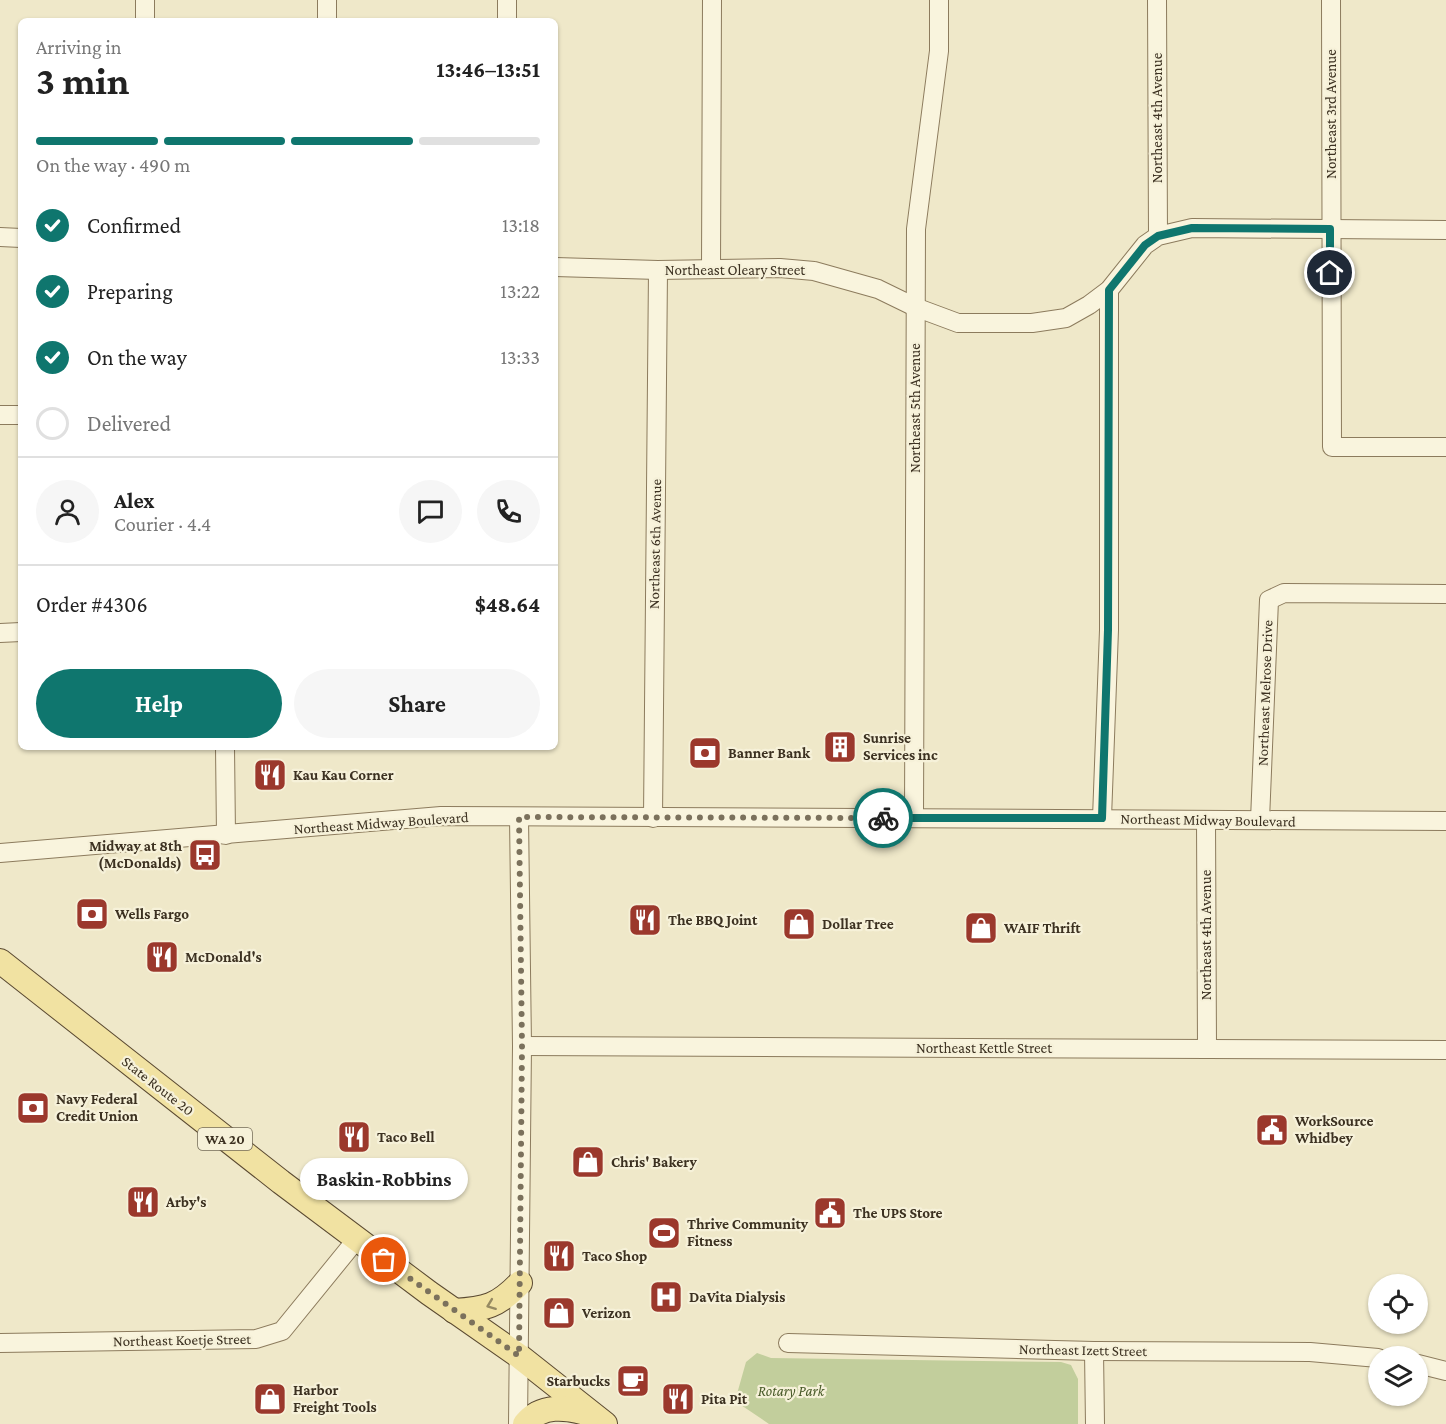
<!DOCTYPE html>
<html lang="en">
<head>
<meta charset="utf-8">
<style>
	:root { --surface:#fff; --page:#f6f6f6; --text:#222; --muted:#767676; --line:#e0e0e0; --accent:#0f766e }
	body { margin:0; font-family:"Crimson Pro",serif; background:var(--page); color:var(--text); height:100vh; display:flex; flex-direction:column; font-size:22px; white-space:nowrap }
	* { box-sizing:border-box; margin:0 }
	p { font-size:20px; color:var(--muted) }
	.icon { flex:none; width:33px; height:33px; fill:none; stroke:currentColor; stroke-width:2; stroke-linecap:round; stroke-linejoin:round }
	.map { position:relative; flex:1; overflow:hidden }
	.panel { position:absolute; left:18px; top:18px; width:540px; height:732px; display:flex; flex-direction:column; background:var(--surface); border-radius:9px; box-shadow:0 2px 4px #0004 }
	.panel>* { flex:none }
	.buttons { position:absolute; left:1368px; top:1274px; display:grid; gap:12px }
	.buttons a { display:grid; place-items:center; width:60px; height:60px; border-radius:50%; background:var(--surface); box-shadow:0 2px 4px #0004; font-size:30px }
	.pin { position:absolute; display:grid; place-items:center; width:51px; height:51px; color:#fff; margin:-26px; border:3px solid #fff; border-radius:50%; box-shadow:0 2px 6px #0007 }
	.courier { position:absolute; display:grid; place-items:center; width:60px; height:60px; margin:-30px; border:4px solid #0f766e; border-radius:50%; background:#fff; color:#222; box-shadow:0 2px 8px #0007 }
	.bubble { position:absolute; height:42px; border-radius:21px; background:var(--surface); box-shadow:0 2px 4px #0004; font-size:20px; font-weight:700; line-height:42px; text-align:center }
	.head em { font-style:normal; font-weight:700 }
	.head div { display:flex; flex-direction:column-reverse }
	.head { display:flex; align-items:center; justify-content:space-between; height:102px; padding:0 18px }
	h1 { font-size:39px; font-weight:700; line-height:45px }
	.bar { display:grid; grid-template-columns:repeat(4,1fr); gap:9px 6px; align-content:center; height:72px; padding:0 18px }
	.bar i { height:8px; border-radius:4px; background:var(--line) }
	.bar .current { background:var(--accent) }
	.bar p { grid-column:span 4 }
	.line { display:flex; align-items:center; gap:15px; padding:0 18px; border-top:2px solid var(--line) }
	.line div { flex:1 }
	.round { display:grid; place-items:center; flex:none; width:63px; height:63px; border-radius:32px; background:var(--page) }
	ol { padding:0 18px; list-style:none }
	li { display:flex; align-items:center; gap:18px; height:66px }
	li p { margin-inline-start:auto }
	li .icon { padding:6px; border-radius:50%; background:var(--accent); color:#fff; stroke-width:4 }
	li:last-child { color:var(--muted) }
	li i { width:33px; height:33px; border:3px solid var(--line); border-radius:50% }
	.action { display:flex; gap:12px; margin-top:auto; padding:12px 18px }
	.action a { flex:1; height:69px; border-radius:36px; background:var(--accent); color:#fff; font-size:24px; font-weight:700; line-height:69px; text-align:center }
	.action a+a { background:var(--page); color:var(--text) }
	.map>svg:first-child { display:block }
	.green { fill:#c2ce9c }
	.lines { fill:none; stroke-linecap:round; stroke-linejoin:round }
	.minor-casing { stroke:#8c7b5d; stroke-width:20 }
	.major-casing { stroke:#5a4931; stroke-width:26 }
	.minor { stroke:#f9f4dd; stroke-width:18 }
	.major { stroke:#f1e2a2; stroke-width:24 }
	.oneway { stroke:#968a62 }
	.done { stroke:#7b715c; stroke-width:6; stroke-dasharray:0 10.8 }
	.route { stroke:#0f766e; stroke-width:8 }
	.labels { text-anchor:middle; stroke-width:4.5; stroke-linejoin:round; paint-order:stroke }
	.shield { fill:#f6f1d9; stroke:#746b58; stroke-width:1.5 }
	.shield-label { font-size:14px; font-weight:bold; fill:#3c3121 }
	.street-label { font-size:15px; fill:#3c3121; stroke:#f6f1d9 }
	.poi-label { font-size:15px; font-weight:bold; fill:#3c3121; stroke:#f6f1d9; text-anchor:start }
	.park-label { font-size:15px; font-style:italic; fill:#475927; stroke:#f6f1d9 }
</style>
</head>
<body>
<div class="map">
<svg width="1446" height="1424" viewBox="0 0 1446 1424">
	<rect width="100%" height="100%" fill="#efe8c9"/>
	<!-- green -->
	<polygon class="green" points="757,1353 771,1358 1061,1362 1071,1365 1078,1379 1078,1424 769,1424 735,1401 746,1362"/>
	<g class="lines">
		<!-- minor casing -->
		<g class="minor-casing">
			<g id="minor">
				<polyline points="145,0 145,21"/>
				<polyline points="1157,0 1158,236"/>
				<polyline points="1331,0 1332,447 1446,447"/>
				<polyline points="327,21 327,0"/>
				<polyline points="507,21 507,0"/>
				<polyline points="0,237 21,238"/>
				<polyline points="555,267 658,270 780,268 814,271 878,289 915,307 958,323 1032,323 1066,318 1089,305 1109,290 1145,245 1158,236 1192,228 1446,230"/>
				<polyline points="711,269 712,0"/>
				<polyline points="0,415 21,415"/>
				<polyline points="0,633 21,632"/>
				<polyline points="225,747 226,835"/>
				<polyline points="653,818 658,270"/>
				<polyline points="914,818 916,229 939,51 939,0"/>
				<polyline points="1102,818 1109,630 1109,290"/>
				<polyline points="1206,820 1207,1049"/>
				<polyline points="1260,820 1269,600 1284,593 1446,594"/>
				<polyline points="0,853 441,816 1446,821"/>
				<polyline points="522,1046 1446,1050"/>
				<polyline points="0,1343 256,1339 282,1331 356,1240"/>
				<polyline points="788,1343 1094,1351 1310,1352 1378,1358"/>
				<polyline points="1094,1351 1095,1424"/>
				<polyline points="1418,1364 1446,1371"/>
				<polyline points="518,1424 522,1046 519,817"/>
			</g>
		</g>
		<!-- major casing -->
		<g class="major-casing">
			<g id="major">
				<polyline points="0,961 281,1182 429,1293 519,1356 605,1424"/>
				<path d="M 454,1311 C 486,1309 498,1306 520,1283"/>
				<path d="M 525,1424 C 541,1404 566,1407 589,1414"/>
			</g>
		</g>
		<!-- minor -->
		<use href="#minor" class="minor"/>
		<!-- major -->
		<use href="#major" class="major"/>
	</g>
	<!-- one-way arrows -->
	<defs><path id="oneway-chevron" d="M-2-3.5L2.5 0L-2 3.5" fill="none" stroke-width="1.6" stroke-linecap="round" stroke-linejoin="round" transform="scale(1.5)"/></defs>
	<use class="oneway" href="#oneway-chevron" transform="translate(491 1305) rotate(159)"/>
	<g class="lines">
		<!-- done -->
		<polyline class="done" points="384,1260 519,1356 522,1046 519,817 883,818"/>
		<!-- route -->
		<polyline class="route" points="883,818 1102,818 1108,630 1109,290 1145,245 1158,236 1192,228 1330,229 1330,273"/>
	</g>
	<!-- icons -->
	<defs>
		<g id="building-square" transform="scale(1.725)"><rect x="-9" y="-9" width="18" height="18" rx="4" fill="#9b382c" stroke="#f6f1d9"/><path d="M-4-6H4V6H1V3H-1V6H-4ZM-2.5-4.3h1.7v1.8h-1.7ZM.8-4.3h1.7v1.8H.8ZM-2.5-1h1.7V.8h-1.7ZM.8-1h1.7V.8H.8Z" fill="#fff"/></g>
		<g id="bank-square" transform="scale(1.725)"><rect x="-9" y="-9" width="18" height="18" rx="4" fill="#9b382c" stroke="#f6f1d9"/><path d="M-6-4H6V4H-6ZM0-2.3a2.3 2.3 0 1 0 0 4.6a2.3 2.3 0 1 0 0-4.6Z" fill="#fff"/></g>
		<g id="restaurant-square" transform="scale(1.725)"><rect x="-9" y="-9" width="18" height="18" rx="4" fill="#9b382c" stroke="#f6f1d9"/><path d="M-5-6h1v4h1v-4h1v4h1v-4h1v5L-1.5 .5V6h-2V.5L-5-1ZM5-6V6H3V1.5H1.5Q1.5-4 5-6Z" fill="#fff"/></g>
		<g id="bus-square" transform="scale(1.725)"><rect x="-9" y="-9" width="18" height="18" rx="4" fill="#9b382c" stroke="#f6f1d9"/><path d="M-5-6H5V4H4V6H2V4H-2V6H-4V4H-5ZM-3.5-4V0h7V-4ZM-3.5 1.2v1.5H-2V1.2ZM2 1.2v1.5H3.5V1.2Z" fill="#fff"/></g>
		<g id="shop-square" transform="scale(1.725)"><rect x="-9" y="-9" width="18" height="18" rx="4" fill="#9b382c" stroke="#f6f1d9"/><path d="M-5-2.5h2.3a2.7 3.5 0 0 1 5.4 0H5L5.5 6h-11ZM-1.5-2.5h3a1.5 2.3 0 0 0-3 0Z" fill="#fff"/></g>
		<g id="civic-square" transform="scale(1.725)"><rect x="-9" y="-9" width="18" height="18" rx="4" fill="#9b382c" stroke="#f6f1d9"/><path d="M-.6-6.5H3V-4.5H.6V-3L4-1V1h2V6H-6V1h2V-1L-.6-3ZM-1.2 2.5V6h2.4V2.5Z" fill="#fff"/></g>
		<g id="stadium-square" transform="scale(1.725)"><rect x="-9" y="-9" width="18" height="18" rx="4" fill="#9b382c" stroke="#f6f1d9"/><path d="M0-5a6.5 5 0 1 0 0 10a6.5 5 0 1 0 0-10ZM-3.5-1.8h7v3.6h-7Z" fill="#fff"/></g>
		<g id="hospital-square" transform="scale(1.725)"><rect x="-9" y="-9" width="18" height="18" rx="4" fill="#9b382c" stroke="#f6f1d9"/><path d="M-5-5h3v3.5h4V-5h3V5h-3V1.5h-4V5h-3Z" fill="#fff"/></g>
		<g id="cafe-square" transform="scale(1.725)"><rect x="-9" y="-9" width="18" height="18" rx="4" fill="#9b382c" stroke="#f6f1d9"/><path d="M-5.5-4.5H6V0H3Q3 3.5 0 3.5H-2.5Q-5.5 3.5-5.5 0ZM3-3.2v2h1.7v-2ZM-6 4.5H4V6H-6Z" fill="#fff"/></g>
	</defs>
	<g fill-rule="evenodd">
		<use href="#building-square" x="840" y="747"/>
		<use href="#bank-square" x="705" y="753"/>
		<use href="#restaurant-square" x="270" y="775"/>
		<use href="#bus-square" x="205" y="855"/>
		<use href="#bank-square" x="92" y="914"/>
		<use href="#restaurant-square" x="645" y="920"/>
		<use href="#shop-square" x="799" y="924"/>
		<use href="#shop-square" x="981" y="928"/>
		<use href="#restaurant-square" x="162" y="957"/>
		<use href="#bank-square" x="33" y="1108"/>
		<use href="#civic-square" x="1272" y="1130"/>
		<use href="#restaurant-square" x="354" y="1137"/>
		<use href="#shop-square" x="588" y="1162"/>
		<use href="#restaurant-square" x="143" y="1202"/>
		<use href="#civic-square" x="830" y="1213"/>
		<use href="#stadium-square" x="664" y="1233"/>
		<use href="#restaurant-square" x="559" y="1256"/>
		<use href="#hospital-square" x="666" y="1297"/>
		<use href="#shop-square" x="559" y="1313"/>
		<use href="#cafe-square" x="633" y="1381"/>
		<use href="#shop-square" x="270" y="1399"/>
		<use href="#restaurant-square" x="678" y="1399"/>
	</g>
	<g class="labels">
		<!-- shield labels -->
		<rect class="shield" x="198" y="1128" width="54" height="22" rx="4.5"/>
		<g class="shield-label">
			<text x="225" y="1144">WA 20</text>
		</g>
		<!-- street labels -->
		<g class="street-label">
			<text transform="translate(1331 114) rotate(-90)" y="5">Northeast 3rd Avenue</text>
			<text transform="translate(1157 118) rotate(-90)" y="5">Northeast 4th Avenue</text>
			<text x="735" y="275">Northeast Oleary Street</text>
			<text transform="translate(915 408) rotate(-90)" y="5">Northeast 5th Avenue</text>
			<text transform="translate(655 544) rotate(-89)" y="5">Northeast 6th Avenue</text>
			<text transform="translate(1265 693) rotate(-88)" y="5">Northeast Melrose Drive</text>
			<text transform="translate(1208 820) rotate(1)" y="5">Northeast Midway Boulevard</text>
			<text transform="translate(381 823) rotate(-4)" y="5">Northeast Midway Boulevard</text>
			<text transform="translate(1206 935) rotate(-90)" y="5">Northeast 4th Avenue</text>
			<text x="984" y="1053">Northeast Kettle Street</text>
			<text transform="translate(158 1086) rotate(38)" y="5">State Route 20</text>
			<text transform="translate(182 1340) rotate(-1)" y="5">Northeast Koetje Street</text>
			<text transform="translate(1083 1350) rotate(1)" y="5">Northeast Izett Street</text>
		</g>
		<!-- poi labels -->
		<g class="poi-label">
			<text x="863" y="743">Sunrise<tspan x="863" dy="17">Services inc</tspan></text>
			<text x="728" y="758">Banner Bank</text>
			<text x="293" y="780">Kau Kau Corner</text>
			<text x="182" y="851" text-anchor="end">Midway at 8th<tspan x="182" dy="17">(McDonalds)</tspan></text>
			<text x="115" y="919">Wells Fargo</text>
			<text x="668" y="925">The BBQ Joint</text>
			<text x="822" y="929">Dollar Tree</text>
			<text x="1004" y="933">WAIF Thrift</text>
			<text x="185" y="962">McDonald's</text>
			<text x="56" y="1104">Navy Federal<tspan x="56" dy="17">Credit Union</tspan></text>
			<text x="1295" y="1126">WorkSource<tspan x="1295" dy="17">Whidbey</tspan></text>
			<text x="377" y="1142">Taco Bell</text>
			<text x="611" y="1167">Chris' Bakery</text>
			<text x="166" y="1207">Arby's</text>
			<text x="853" y="1218">The UPS Store</text>
			<text x="687" y="1229">Thrive Community<tspan x="687" dy="17">Fitness</tspan></text>
			<text x="582" y="1261">Taco Shop</text>
			<text x="689" y="1302">DaVita Dialysis</text>
			<text x="582" y="1318">Verizon</text>
			<text x="610" y="1386" text-anchor="end">Starbucks</text>
			<text x="293" y="1395">Harbor<tspan x="293" dy="17">Freight Tools</tspan></text>
			<text x="701" y="1404">Pita Pit</text>
		</g>
		<!-- park labels -->
		<g class="park-label">
			<text x="791" y="1396">Rotary Park</text>
		</g>
	</g>
</svg>
<div class="buttons">
<a><svg class="icon" aria-label="locate" viewBox="0 0 24 24"><circle cx="12" cy="12" r="6"/><path d="M12 2v4M12 18v4M2 12h4M18 12h4"/></svg></a>
<a><svg class="icon" aria-label="layers" viewBox="0 0 24 24"><path d="M12 4l9 5-9 5-9-5zM3 14l9 5 9-5"/></svg></a>
</div>
<div class="pin" style="left:384px;top:1260px;background:#ea580c"><svg class="icon" aria-label="bag" viewBox="0 0 24 24"><path d="M5 8h14l-1 12H6zM9 8a3 3 0 0 1 6 0"/></svg></div>
<div class="pin" style="left:1330px;top:273px;background:#1f2937"><svg class="icon" aria-label="home" viewBox="0 0 24 24"><path d="M3 11l9-7 9 7M6 9v11h12V9"/></svg></div>
<div class="courier" style="left:883px;top:818px"><svg class="icon" aria-label="bike" viewBox="0 0 24 24"><circle cx="6" cy="16" r="4"/><circle cx="18" cy="16" r="4"/><path d="M6 16l4-8h5l3 8M10 8l3 8H6M13 5h3"/></svg></div>
<div class="bubble" style="left:300px;top:1158px;width:168px">Baskin-Robbins</div>
<section class="panel">
<div class="head"><div><h1>3 min</h1><p>Arriving in</p></div><em>13:46–13:51</em></div>
<div class="bar"><i class="current"></i><i class="current"></i><i class="current"></i><i></i><p>On the way · 490 m</p></div>
<ol>
<li><svg class="icon" aria-label="check" viewBox="0 0 24 24"><path d="M5 12l5 5 9-10"/></svg>Confirmed<p>13:18</p></li>
<li><svg class="icon" aria-label="check" viewBox="0 0 24 24"><path d="M5 12l5 5 9-10"/></svg>Preparing<p>13:22</p></li>
<li><svg class="icon" aria-label="check" viewBox="0 0 24 24"><path d="M5 12l5 5 9-10"/></svg>On the way<p>13:33</p></li>
<li><i></i>Delivered</li>
</ol>
<div class="line" style="height:108px"><a class="round"><svg class="icon" aria-label="person" viewBox="0 0 24 24"><circle cx="12" cy="8" r="4"/><path d="M4 21q1-7 8-7t8 7"/></svg></a><div><b>Alex</b><p>Courier · 4.4</p></div><a class="round"><svg class="icon" aria-label="chat" viewBox="0 0 24 24"><path d="M4 5h16v11H9l-5 4z"/></svg></a><a class="round"><svg class="icon" aria-label="phone" viewBox="0 0 24 24"><path d="M5 4h4l2 5-3 2q2 4 5 5l2-3 5 2v4C11 20 4 13 5 4z"/></svg></a></div>
<div class="line" style="height:78px"><div>Order #4306</div><b>$48.64</b></div>
<div class="action"><a>Help</a><a>Share</a></div>
</section>
</div>
</body>
</html>
